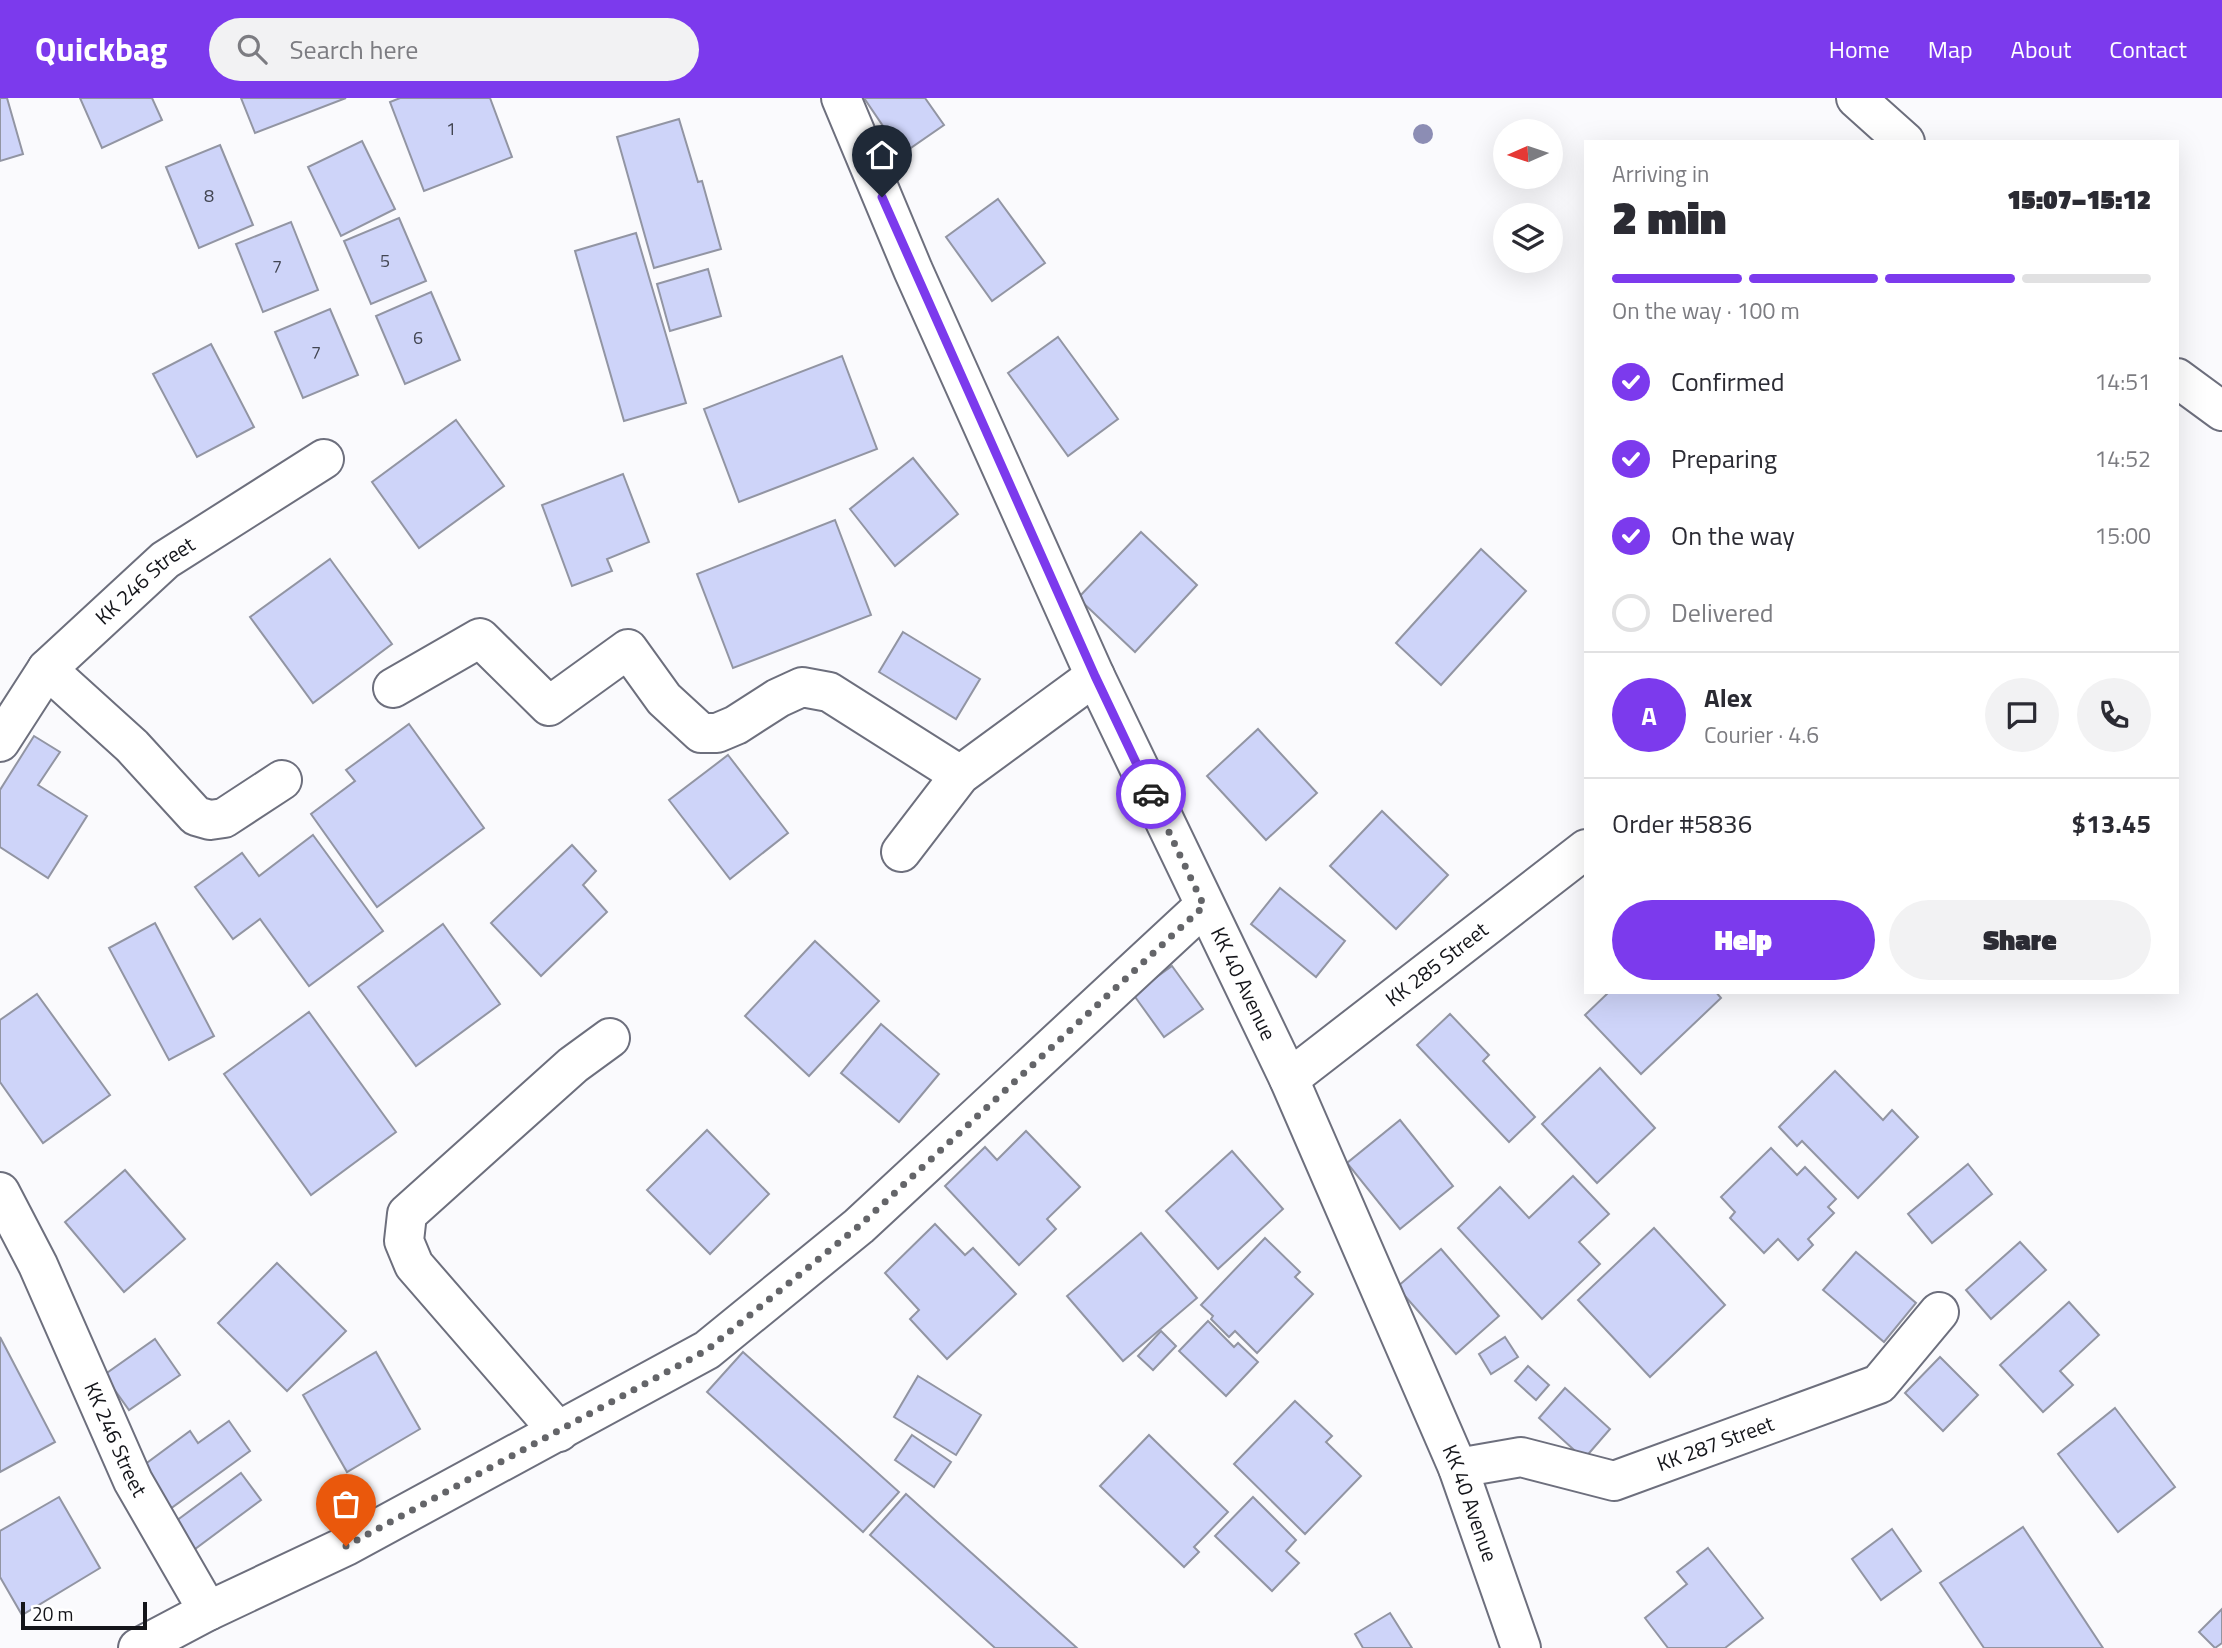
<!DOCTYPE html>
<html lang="en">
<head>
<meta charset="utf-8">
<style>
	:root { --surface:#fff; --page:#f2f2f3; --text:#2b2b33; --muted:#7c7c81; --line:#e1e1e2; --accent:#7c3aed }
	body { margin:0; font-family:"Titillium Web",sans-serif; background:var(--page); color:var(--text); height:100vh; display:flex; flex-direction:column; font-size:26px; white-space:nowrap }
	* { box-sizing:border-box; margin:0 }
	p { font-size:23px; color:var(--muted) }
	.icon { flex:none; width:38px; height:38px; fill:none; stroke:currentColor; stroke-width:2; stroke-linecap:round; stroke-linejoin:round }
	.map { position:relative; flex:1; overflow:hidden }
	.side { position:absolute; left:1584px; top:42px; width:595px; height:854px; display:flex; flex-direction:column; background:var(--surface); border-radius:0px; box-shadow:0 7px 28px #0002 }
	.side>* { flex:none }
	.needle { width:46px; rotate:267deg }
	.tools { position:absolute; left:1493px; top:21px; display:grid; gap:14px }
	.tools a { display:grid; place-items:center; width:70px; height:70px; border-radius:50%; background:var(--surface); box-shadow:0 7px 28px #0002; font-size:35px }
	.scale { position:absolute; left:21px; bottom:18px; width:126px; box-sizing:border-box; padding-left:7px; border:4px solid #14151a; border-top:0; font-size:19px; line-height:24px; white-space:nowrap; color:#14151a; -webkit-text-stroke:5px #fff; paint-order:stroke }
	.pin { position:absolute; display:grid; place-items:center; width:60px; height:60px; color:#fff; margin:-72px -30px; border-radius:50% 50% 50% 0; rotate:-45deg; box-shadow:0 0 7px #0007 }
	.pin .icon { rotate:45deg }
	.courier { position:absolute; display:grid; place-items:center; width:70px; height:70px; margin:-35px; border:5px solid #7c3aed; border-radius:50%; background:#fff; color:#222; box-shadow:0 2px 9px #0007 }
	.summary em { font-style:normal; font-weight:800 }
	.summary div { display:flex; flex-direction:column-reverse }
	.summary { display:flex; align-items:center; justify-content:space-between; height:119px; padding:0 28px }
	h1 { font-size:46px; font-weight:800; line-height:52px }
	.bar { display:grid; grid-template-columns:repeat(4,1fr); gap:10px 7px; align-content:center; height:84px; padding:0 28px }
	.bar i { height:9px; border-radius:5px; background:var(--line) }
	.bar .on { background:var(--accent) }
	.bar p { grid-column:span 4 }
	.line { display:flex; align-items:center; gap:18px; padding:0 28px; border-top:2px solid var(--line) }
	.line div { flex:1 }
	.round { display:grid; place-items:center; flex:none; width:74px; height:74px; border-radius:37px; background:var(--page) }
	ol { padding:0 28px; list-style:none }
	li { display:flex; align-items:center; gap:21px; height:77px }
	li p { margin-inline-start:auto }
	li .icon { padding:7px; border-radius:50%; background:var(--accent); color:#fff; stroke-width:4 }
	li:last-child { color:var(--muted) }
	li i { width:38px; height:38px; border:4px solid var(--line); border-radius:50% }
	.primary-button { display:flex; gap:14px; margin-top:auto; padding:14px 28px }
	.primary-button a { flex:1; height:80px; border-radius:42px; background:var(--accent); color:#fff; font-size:28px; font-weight:800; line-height:80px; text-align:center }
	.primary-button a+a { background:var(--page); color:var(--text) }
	header { display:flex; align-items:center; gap:42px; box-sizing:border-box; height:98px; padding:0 35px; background:var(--accent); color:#fff }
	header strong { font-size:33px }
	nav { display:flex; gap:38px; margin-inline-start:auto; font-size:24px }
	.search { width:490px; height:63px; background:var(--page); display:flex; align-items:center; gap:18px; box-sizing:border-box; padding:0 24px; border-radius:38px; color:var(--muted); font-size:26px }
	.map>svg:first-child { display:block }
	.building { fill:#ced4f9; stroke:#9295a3; stroke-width:2 }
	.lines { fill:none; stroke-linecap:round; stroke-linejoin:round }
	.minor-casing { stroke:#6d6f7d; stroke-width:42 }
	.minor { stroke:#fff; stroke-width:38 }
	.tree { fill:#8c8db4 }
	.done { stroke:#646569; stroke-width:7; stroke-dasharray:0 12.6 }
	.route { stroke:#7c3aed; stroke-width:9 }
	.labels { text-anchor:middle; stroke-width:5; stroke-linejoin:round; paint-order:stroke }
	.number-label { font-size:18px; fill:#424552 }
	.street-label { font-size:21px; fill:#14151a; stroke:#fff }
</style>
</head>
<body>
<header>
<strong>Quickbag</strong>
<div class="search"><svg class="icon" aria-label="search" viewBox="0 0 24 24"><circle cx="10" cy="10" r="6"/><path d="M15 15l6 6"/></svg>Search here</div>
<nav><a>Home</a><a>Map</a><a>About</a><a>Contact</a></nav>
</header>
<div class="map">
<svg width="2222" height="1550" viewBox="0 0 2222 1550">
	<rect width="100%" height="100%" fill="#fafafd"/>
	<!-- building -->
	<g class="building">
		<polygon points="0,0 7,0 23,56 0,63"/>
		<polygon points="80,0 152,0 162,22 102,50"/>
		<polygon points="241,0 346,0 255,35"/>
		<polygon points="400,0 490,0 512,59 424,93 390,4"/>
		<polygon points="864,0 925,0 944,27 902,56"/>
		<polygon points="679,21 698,84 702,83 721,151 654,170 617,39"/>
		<polygon points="362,43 395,111 341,138 308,69"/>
		<polygon points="220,47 253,127 199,150 166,69"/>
		<polygon points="998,101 1045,165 992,203 946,139"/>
		<polygon points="399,120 426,183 371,206 344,143"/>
		<polygon points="291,124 318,192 263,214 236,146"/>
		<polygon points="636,135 686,305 624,323 575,153"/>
		<polygon points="708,171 721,218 670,233 657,186"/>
		<polygon points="431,194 460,262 405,286 376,218"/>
		<polygon points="330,211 358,277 303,300 275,234"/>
		<polygon points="1058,239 1118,321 1068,358 1008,275"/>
		<polygon points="211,246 254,329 197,359 153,276"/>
		<polygon points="842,258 877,351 739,404 704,311"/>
		<polygon points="456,322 504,388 419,450 372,384"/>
		<polygon points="913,360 958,416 895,468 850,411"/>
		<polygon points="623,376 649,444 607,461 612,473 572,488 542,407"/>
		<polygon points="835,422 871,517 733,570 697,476"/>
		<polygon points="1141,434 1197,487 1135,554 1078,500"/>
		<polygon points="1481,451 1526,493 1441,587 1396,545"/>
		<polygon points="330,461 392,546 313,605 250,519"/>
		<polygon points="903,534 980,581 956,621 879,574"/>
		<polygon points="409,626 484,730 377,809 311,716 355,683 346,672"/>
		<polygon points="1258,631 1317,695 1266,742 1207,678"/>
		<polygon points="34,638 60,654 38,687 87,718 48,780 0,749 0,692"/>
		<polygon points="728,657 788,735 730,781 669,702"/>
		<polygon points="1382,713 1448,777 1396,831 1330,768"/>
		<polygon points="313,737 383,833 309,888 260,821 233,841 195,789 242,755 259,778"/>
		<polygon points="572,747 596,773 583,787 607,814 541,878 491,825"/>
		<polygon points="1280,790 1345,843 1316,879 1251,826"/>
		<polygon points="155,825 214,938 169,962 109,850"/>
		<polygon points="443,826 500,906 416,968 358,889"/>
		<polygon points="815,843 879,903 809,978 745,918"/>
		<polygon points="1172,868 1203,911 1164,939 1133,896"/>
		<polygon points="1609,894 1716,894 1721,900 1641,976 1585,917"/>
		<polygon points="37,896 110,997 43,1045 0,984 0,922"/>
		<polygon points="309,914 396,1034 311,1097 224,976"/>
		<polygon points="1450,916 1489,957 1483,963 1535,1019 1509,1044 1417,947"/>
		<polygon points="881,926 939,976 899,1024 841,975"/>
		<polygon points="1600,970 1655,1030 1597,1085 1542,1026"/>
		<polygon points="1835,973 1883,1022 1892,1012 1918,1039 1858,1100 1802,1043 1797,1048 1779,1029"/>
		<polygon points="1400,1022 1453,1088 1400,1131 1347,1065"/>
		<polygon points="707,1032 769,1096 710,1156 647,1092"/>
		<polygon points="1026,1033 1080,1089 1047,1121 1056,1131 1019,1167 945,1088 985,1049 997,1062"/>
		<polygon points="1771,1050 1797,1077 1805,1069 1836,1101 1828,1109 1834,1115 1808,1141 1813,1147 1798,1162 1778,1141 1764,1155 1730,1120 1735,1114 1721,1099"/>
		<polygon points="1232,1053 1283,1111 1218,1171 1166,1113"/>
		<polygon points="1968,1066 1992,1096 1932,1145 1908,1116"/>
		<polygon points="125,1072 185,1141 124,1194 65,1124"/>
		<polygon points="1573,1078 1609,1116 1579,1144 1600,1166 1542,1221 1458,1130 1500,1089 1529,1120"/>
		<polygon points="935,1126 965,1157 973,1150 1016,1196 947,1261 910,1221 919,1212 885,1175"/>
		<polygon points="1654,1130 1725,1207 1650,1279 1578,1202"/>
		<polygon points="1141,1135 1197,1200 1123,1263 1067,1198"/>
		<polygon points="1265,1140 1300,1174 1295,1179 1313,1196 1257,1255 1235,1233 1229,1239 1211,1221 1213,1218 1201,1207"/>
		<polygon points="2020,1144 2046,1172 1991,1221 1966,1192"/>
		<polygon points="1441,1151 1499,1218 1456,1256 1397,1189"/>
		<polygon points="1856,1154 1916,1205 1884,1244 1823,1192"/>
		<polygon points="277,1165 346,1233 287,1293 218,1225"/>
		<polygon points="2069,1204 2099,1237 2060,1273 2073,1287 2043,1314 2000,1267"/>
		<polygon points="1208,1223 1234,1249 1238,1245 1258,1264 1226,1298 1179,1253"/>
		<polygon points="1161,1233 1176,1248 1153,1272 1138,1258"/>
		<polygon points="0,1239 55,1344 0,1374"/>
		<polygon points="1505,1239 1518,1259 1491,1276 1479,1256"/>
		<polygon points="155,1241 180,1277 129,1312 104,1277"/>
		<polygon points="376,1254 420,1331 347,1374 303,1297"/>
		<polygon points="743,1254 899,1394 863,1434 707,1294"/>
		<polygon points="1940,1259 1978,1297 1943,1333 1905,1295"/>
		<polygon points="1528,1268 1549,1287 1536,1302 1515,1283"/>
		<polygon points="918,1278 981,1317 956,1357 894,1319"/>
		<polygon points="1565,1290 1610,1331 1584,1361 1539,1320"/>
		<polygon points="1295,1303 1332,1338 1326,1344 1361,1378 1305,1436 1234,1366"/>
		<polygon points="2115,1310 2175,1389 2118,1434 2058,1356"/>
		<polygon points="229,1323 250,1353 170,1411 140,1370 190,1333 198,1345"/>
		<polygon points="912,1337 951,1364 934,1389 895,1362"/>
		<polygon points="1149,1337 1228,1414 1194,1449 1199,1454 1184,1469 1100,1388"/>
		<polygon points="241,1375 261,1402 191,1454 172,1426"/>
		<polygon points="906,1396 1077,1550 995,1550 870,1437"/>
		<polygon points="59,1399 100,1470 22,1517 0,1479 0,1433"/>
		<polygon points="1253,1399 1296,1442 1286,1453 1299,1465 1272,1493 1215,1438"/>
		<polygon points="2023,1429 2103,1550 1984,1550 1940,1485"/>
		<polygon points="1892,1431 1921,1473 1881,1502 1852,1461"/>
		<polygon points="1708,1450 1763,1520 1725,1550 1668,1550 1645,1520 1687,1486 1677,1474"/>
		<polygon points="2222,1511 2222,1545 2215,1550 2199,1534"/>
		<polygon points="1390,1515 1412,1550 1363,1550 1355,1536"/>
	</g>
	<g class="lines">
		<!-- minor casing -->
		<g class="minor-casing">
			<g id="minor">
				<path id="s1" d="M 841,0 L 913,172 L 1095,578 L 1289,981 L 1458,1370 L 1521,1550"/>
				<polyline points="1856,0 1905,44"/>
				<polyline points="2177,280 2222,313"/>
				<polyline points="47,571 132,648 196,718 210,722 224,720 282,682"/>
				<polyline points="393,590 480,540 549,608 628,551 664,601 701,635 717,635 736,627 778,600 802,589 829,594 960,677"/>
				<path id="s2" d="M 0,644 L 47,571 L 165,462 L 324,361"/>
				<polyline points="901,754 960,677 1095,578"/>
				<path id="s3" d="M 1289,981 L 1586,751"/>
				<path id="s4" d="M 0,1094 L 38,1167 L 133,1383 L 208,1513"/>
				<polyline points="559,1334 414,1167 404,1143 407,1116 573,967 610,940"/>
				<path id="s5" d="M 1458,1370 L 1521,1359 L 1614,1383 L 1879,1286 L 1939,1214"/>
				<polyline points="138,1550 208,1513 346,1448 707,1252 859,1128 1204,808"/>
			</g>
		</g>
		<!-- minor -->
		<use href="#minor" class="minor"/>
	</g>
	<!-- trees -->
	<circle class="tree" cx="1423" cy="36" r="10"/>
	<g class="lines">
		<!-- done -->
		<polyline class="done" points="346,1448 707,1252 859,1128 1204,808 1151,696"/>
		<!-- route -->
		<polyline class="route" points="882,99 1095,578 1151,696"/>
	</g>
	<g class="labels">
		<!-- number labels -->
		<g class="number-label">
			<text x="451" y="37">1</text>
			<text x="209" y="104">8</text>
			<text x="385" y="169">5</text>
			<text x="277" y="175">7</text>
			<text x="418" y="246">6</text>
			<text x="316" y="261">7</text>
		</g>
		<!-- street labels -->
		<g class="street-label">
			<text dy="7" stroke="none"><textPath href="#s2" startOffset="219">KK 246 Street</textPath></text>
			<text dy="7" stroke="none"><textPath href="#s3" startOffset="187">KK 285 Street</textPath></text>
			<text dy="7" stroke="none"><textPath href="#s1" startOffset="973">KK 40 Avenue</textPath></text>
			<text dy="7" stroke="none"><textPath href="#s4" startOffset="273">KK 246 Street</textPath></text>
			<text dy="7" stroke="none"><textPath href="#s5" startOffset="268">KK 287 Street</textPath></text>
			<text dy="7" stroke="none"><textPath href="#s1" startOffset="1540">KK 40 Avenue</textPath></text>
		</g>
	</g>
</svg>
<div class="tools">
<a><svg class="needle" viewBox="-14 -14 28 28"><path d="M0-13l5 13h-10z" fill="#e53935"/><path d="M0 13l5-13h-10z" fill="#7c7c81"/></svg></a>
<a><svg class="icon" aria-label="layers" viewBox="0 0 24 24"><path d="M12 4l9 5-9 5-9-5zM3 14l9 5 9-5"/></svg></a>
</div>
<div class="scale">20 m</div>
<div class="pin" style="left:346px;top:1448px;background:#ea580c"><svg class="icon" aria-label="bag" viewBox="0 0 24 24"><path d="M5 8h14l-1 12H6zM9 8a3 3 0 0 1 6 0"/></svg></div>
<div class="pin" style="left:882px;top:99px;background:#1f2937"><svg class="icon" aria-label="home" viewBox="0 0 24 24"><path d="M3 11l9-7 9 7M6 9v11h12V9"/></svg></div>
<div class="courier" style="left:1151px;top:696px"><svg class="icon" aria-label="car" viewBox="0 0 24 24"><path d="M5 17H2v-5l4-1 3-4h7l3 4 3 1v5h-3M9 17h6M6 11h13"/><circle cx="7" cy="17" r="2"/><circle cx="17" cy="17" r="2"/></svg></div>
<section class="side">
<div class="summary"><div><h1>2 min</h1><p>Arriving in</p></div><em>15:07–15:12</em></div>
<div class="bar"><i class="on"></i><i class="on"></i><i class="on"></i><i></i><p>On the way · 100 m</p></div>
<ol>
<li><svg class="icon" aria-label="check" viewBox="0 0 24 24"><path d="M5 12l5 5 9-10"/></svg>Confirmed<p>14:51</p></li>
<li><svg class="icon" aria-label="check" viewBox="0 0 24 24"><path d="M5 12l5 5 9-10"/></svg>Preparing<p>14:52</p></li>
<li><svg class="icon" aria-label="check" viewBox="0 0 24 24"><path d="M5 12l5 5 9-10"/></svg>On the way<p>15:00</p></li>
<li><i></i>Delivered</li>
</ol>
<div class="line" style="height:126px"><b class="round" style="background:var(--accent);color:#fff">A</b><div><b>Alex</b><p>Courier · 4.6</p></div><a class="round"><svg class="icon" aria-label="chat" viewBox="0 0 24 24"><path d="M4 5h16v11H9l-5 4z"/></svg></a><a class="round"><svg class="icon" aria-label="phone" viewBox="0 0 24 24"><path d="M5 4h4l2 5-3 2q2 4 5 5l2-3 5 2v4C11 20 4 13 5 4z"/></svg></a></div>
<div class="line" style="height:91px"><div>Order #5836</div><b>$13.45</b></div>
<div class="primary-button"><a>Help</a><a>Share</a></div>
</section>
</div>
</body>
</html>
